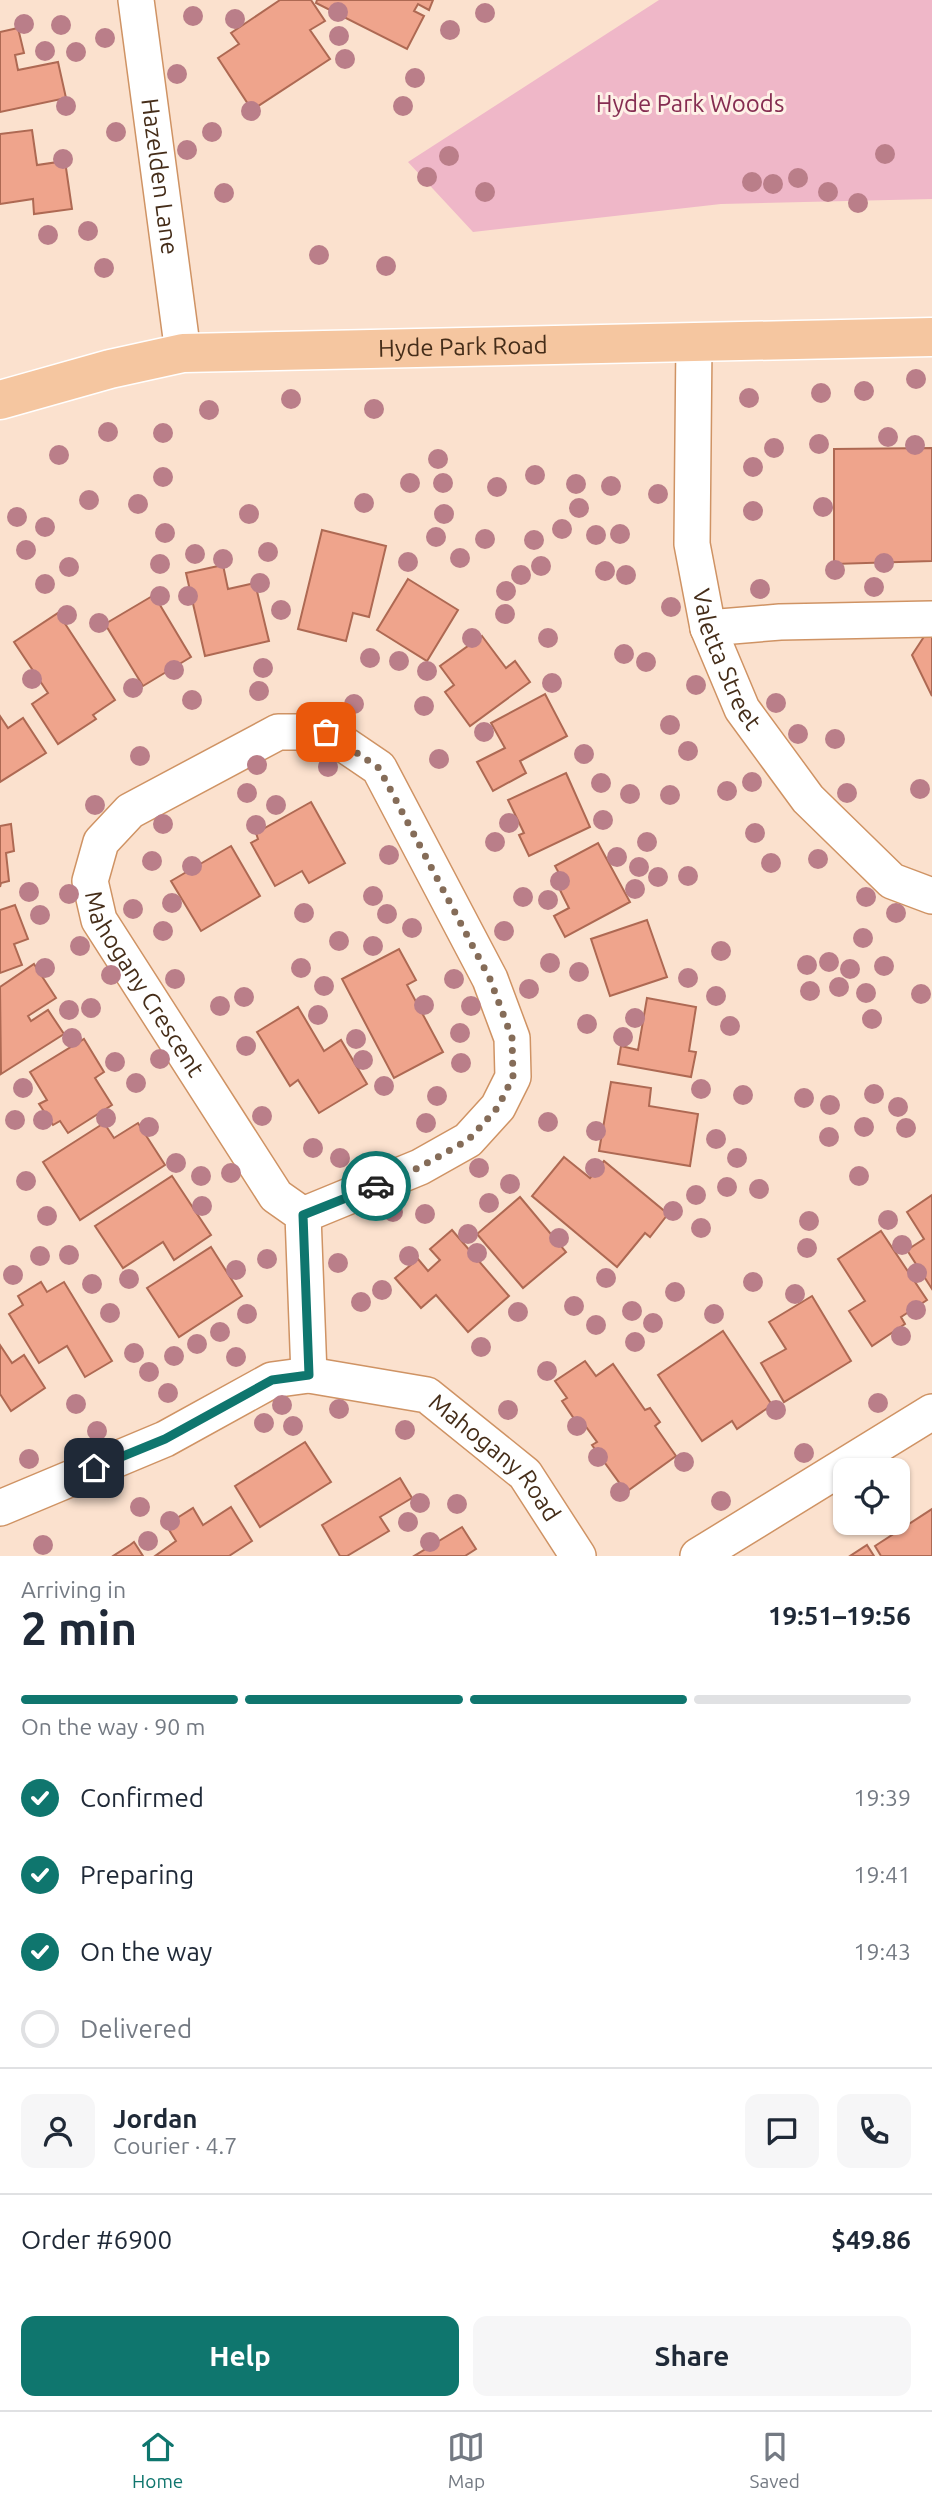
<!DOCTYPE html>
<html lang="en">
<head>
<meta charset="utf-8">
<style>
	:root { --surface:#fff; --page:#f6f6f7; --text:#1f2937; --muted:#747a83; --line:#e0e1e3; --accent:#0f766e }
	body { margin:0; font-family:Ubuntu,sans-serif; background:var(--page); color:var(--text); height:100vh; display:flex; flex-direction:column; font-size:26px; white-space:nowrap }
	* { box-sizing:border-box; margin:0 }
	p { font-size:23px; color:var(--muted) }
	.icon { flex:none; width:38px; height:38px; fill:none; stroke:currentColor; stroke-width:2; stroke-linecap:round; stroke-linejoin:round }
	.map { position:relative; height:1556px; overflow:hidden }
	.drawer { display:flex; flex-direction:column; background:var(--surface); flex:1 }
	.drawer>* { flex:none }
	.fabs { position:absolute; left:833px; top:1458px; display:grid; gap:14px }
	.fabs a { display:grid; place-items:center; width:77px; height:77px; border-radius:14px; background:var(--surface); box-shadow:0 2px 5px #0004; font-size:35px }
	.pin { position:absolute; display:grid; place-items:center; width:60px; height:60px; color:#fff; margin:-30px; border-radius:14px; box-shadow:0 4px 10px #0006 }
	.courier { position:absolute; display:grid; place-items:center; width:70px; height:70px; margin:-35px; border:5px solid #0f766e; border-radius:50%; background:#fff; color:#222; box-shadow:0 2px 9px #0007 }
	.overview em { font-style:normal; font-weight:700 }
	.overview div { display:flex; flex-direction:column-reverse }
	.overview { display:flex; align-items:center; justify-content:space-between; height:119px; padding:0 21px }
	h1 { font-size:46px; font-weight:700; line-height:52px }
	.bar { display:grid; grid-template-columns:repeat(4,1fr); gap:10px 7px; align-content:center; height:84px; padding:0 21px }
	.bar i { height:9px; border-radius:5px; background:var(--line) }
	.bar .selected { background:var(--accent) }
	.bar p { grid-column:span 4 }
	.line { display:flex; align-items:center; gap:18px; padding:0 21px; border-top:2px solid var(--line) }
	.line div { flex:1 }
	.round { display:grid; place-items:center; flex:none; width:74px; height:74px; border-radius:14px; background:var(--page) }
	ol { padding:0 21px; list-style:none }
	li { display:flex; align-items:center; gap:21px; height:77px }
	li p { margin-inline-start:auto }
	li .icon { padding:7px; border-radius:50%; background:var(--accent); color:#fff; stroke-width:4 }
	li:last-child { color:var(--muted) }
	li i { width:38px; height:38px; border:4px solid var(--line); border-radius:50% }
	.button { display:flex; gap:14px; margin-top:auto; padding:14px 21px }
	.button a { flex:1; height:80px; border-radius:14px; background:var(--accent); color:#fff; font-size:28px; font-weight:700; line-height:80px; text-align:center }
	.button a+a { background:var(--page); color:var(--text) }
	.tab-bar { display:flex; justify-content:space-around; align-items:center; height:98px; border-top:2px solid var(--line); background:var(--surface); font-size:19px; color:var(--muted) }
	.tab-bar a { display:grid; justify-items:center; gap:4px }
	.tab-bar .selected { color:var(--accent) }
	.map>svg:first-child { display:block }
	.green { fill:#efb7c8 }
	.building { fill:#efa48c; stroke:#ae6953; stroke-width:2 }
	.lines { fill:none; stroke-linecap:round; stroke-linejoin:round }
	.minor-casing { stroke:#cf9364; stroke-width:38 }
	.major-casing { stroke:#fff; stroke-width:41 }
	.minor { stroke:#fff; stroke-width:35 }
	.major { stroke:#f5c6a0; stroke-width:38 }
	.tree { fill:#ba7e89 }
	.done { stroke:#856c58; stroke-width:7; stroke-dasharray:0 12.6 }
	.route { stroke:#0f766e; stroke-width:9 }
	.labels { text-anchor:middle; stroke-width:6; stroke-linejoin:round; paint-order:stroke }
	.park-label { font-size:24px; fill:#852d51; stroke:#fef1e7 }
	.street-label { font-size:24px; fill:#452d19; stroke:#fef1e7 }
</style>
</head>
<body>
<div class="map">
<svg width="932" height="1556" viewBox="0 0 932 1556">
	<rect width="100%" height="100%" fill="#fbe1ce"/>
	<!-- green -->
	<polygon class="green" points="659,0 932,0 932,199 721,204 473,232 408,162"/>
	<!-- building -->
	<g class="building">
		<polygon points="280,0 311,0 325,21 310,30 330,59 252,110 218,58 239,44 231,33"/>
		<polygon points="317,0 433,0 429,10 418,4 414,11 424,16 407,49 316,3"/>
		<polygon points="18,28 24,53 15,55 18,70 58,62 66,98 0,112 0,32"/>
		<polygon points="32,130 37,165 65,161 72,209 34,214 33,199 0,204 0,134"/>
		<polygon points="932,448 932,561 834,564 834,449"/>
		<polygon points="322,530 386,546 369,617 353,613 346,641 298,629"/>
		<polygon points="223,565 228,589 255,583 269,641 205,656 186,573"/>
		<polygon points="408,579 458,610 427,661 377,630"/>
		<polygon points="154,595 191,657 143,686 105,624"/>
		<polygon points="58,613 115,700 93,715 96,719 58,744 32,704 48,693 14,642"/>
		<polygon points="931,626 932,626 932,696 912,655"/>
		<polygon points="482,636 506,668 515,661 530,682 470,726 445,692 454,685 440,666"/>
		<polygon points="545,694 567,736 520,761 526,773 493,791 477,762 505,748 491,723"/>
		<polygon points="0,716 8,728 23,718 46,753 0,782"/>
		<polygon points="566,773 590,827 529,856 519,835 524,833 508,800"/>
		<polygon points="311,802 345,863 309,883 302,871 275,886 251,843 258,839 256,833"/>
		<polygon points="11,824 14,851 6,853 9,881 1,883 0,887 0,826"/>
		<polygon points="598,843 630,902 565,937 554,916 569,908 559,888 565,884 555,866"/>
		<polygon points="231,846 260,896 201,931 171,881"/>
		<polygon points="15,905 28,939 14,944 22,965 0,973 0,910"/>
		<polygon points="647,920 667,977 610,996 591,939"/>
		<polygon points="399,949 416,980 407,985 443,1052 394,1078 342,979"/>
		<polygon points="34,964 56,998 28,1016 31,1021 48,1010 64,1034 1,1074 0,987"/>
		<polygon points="647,998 696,1007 689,1051 696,1052 691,1077 618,1064 621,1046 638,1050"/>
		<polygon points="298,1007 324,1051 341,1040 367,1084 319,1113 298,1080 290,1086 257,1032"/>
		<polygon points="84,1039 104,1072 95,1078 112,1105 68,1133 60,1121 53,1125 39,1104 47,1100 30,1072"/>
		<polygon points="611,1082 651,1088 649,1106 698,1114 690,1166 599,1151"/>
		<polygon points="104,1123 114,1138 138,1123 165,1165 80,1220 43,1162"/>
		<polygon points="564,1157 590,1178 604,1161 668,1214 650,1237 645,1233 617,1267 532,1196"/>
		<polygon points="172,1176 211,1235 174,1260 163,1242 123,1268 95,1226"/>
		<polygon points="932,1195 932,1289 907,1250 924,1239 907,1212"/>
		<polygon points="520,1197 566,1252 523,1288 477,1234"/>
		<polygon points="452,1230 509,1296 468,1332 436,1295 421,1308 395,1278 418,1259 428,1271 440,1260 430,1249"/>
		<polygon points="881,1231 927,1300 901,1317 905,1324 872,1346 849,1311 865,1301 838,1259"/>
		<polygon points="211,1247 242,1296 179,1337 147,1288"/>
		<polygon points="41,1282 47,1292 64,1282 112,1361 85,1377 67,1346 39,1363 9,1314 23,1305 18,1296"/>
		<polygon points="812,1296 851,1361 784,1402 761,1363 786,1349 769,1322"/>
		<polygon points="723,1331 772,1405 737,1429 732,1421 702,1441 658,1375"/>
		<polygon points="0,1345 12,1363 24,1355 45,1388 11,1411 0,1394"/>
		<polygon points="585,1361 596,1376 613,1364 645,1410 650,1408 660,1422 655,1426 676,1456 626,1492 592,1445 597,1442 581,1420 577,1423 562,1401 567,1398 555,1381"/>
		<polygon points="305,1442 331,1482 260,1527 235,1486"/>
		<polygon points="400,1478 412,1498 380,1517 389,1531 347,1556 340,1556 322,1525"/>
		<polygon points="231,1507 252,1541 229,1556 155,1556 176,1541 166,1525 193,1508 203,1525"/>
		<polygon points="932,1509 932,1556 881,1556 875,1546"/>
		<polygon points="462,1527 476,1549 465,1556 414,1556"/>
		<polygon points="134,1542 143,1556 113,1556 130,1545"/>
		<polygon points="867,1545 874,1556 850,1556"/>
	</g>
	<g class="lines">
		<!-- minor casing -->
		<g class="minor-casing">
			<g id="minor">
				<path id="s1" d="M 136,0 L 183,353"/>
				<path id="s2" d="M 694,341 L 692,544 L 708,628 L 742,709 L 808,799 L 892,881 L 932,896"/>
				<polyline points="708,628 780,622 932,619"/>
				<path id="s3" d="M 303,1215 L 420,1167 L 468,1140 L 498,1107 L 513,1077 L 512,1038 L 490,979 L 379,768 L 326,732 L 278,732 L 130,811 L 101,842 L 90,881 L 99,920 L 276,1196 L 303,1215 L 309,1375"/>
				<path id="s4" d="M 0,1508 L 165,1439 L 272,1380 L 309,1375 L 427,1395 L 525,1474 L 578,1556"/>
				<polyline points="698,1556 932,1412"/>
			</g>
		</g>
		<!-- major casing -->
		<g class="major-casing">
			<g id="major">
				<path id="s5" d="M 0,400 L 110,369 L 183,353 L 932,337"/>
			</g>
		</g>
		<!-- minor -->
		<use href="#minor" class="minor"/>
		<!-- major -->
		<use href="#major" class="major"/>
	</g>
	<!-- trees -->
	<g class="tree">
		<circle cx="338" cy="12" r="10"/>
		<circle cx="485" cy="13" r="10"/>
		<circle cx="193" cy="16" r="10"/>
		<circle cx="235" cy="19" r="10"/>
		<circle cx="24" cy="24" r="10"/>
		<circle cx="61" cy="25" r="10"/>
		<circle cx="450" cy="30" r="10"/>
		<circle cx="339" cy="36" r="10"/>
		<circle cx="105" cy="38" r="10"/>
		<circle cx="45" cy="51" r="10"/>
		<circle cx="76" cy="52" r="10"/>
		<circle cx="345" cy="59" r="10"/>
		<circle cx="177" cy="74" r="10"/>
		<circle cx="415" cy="78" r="10"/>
		<circle cx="66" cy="106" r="10"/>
		<circle cx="403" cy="106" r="10"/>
		<circle cx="251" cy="111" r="10"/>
		<circle cx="116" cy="132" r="10"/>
		<circle cx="212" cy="132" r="10"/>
		<circle cx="187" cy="150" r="10"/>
		<circle cx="885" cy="154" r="10"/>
		<circle cx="449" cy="156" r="10"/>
		<circle cx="63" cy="159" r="10"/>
		<circle cx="427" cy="177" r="10"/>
		<circle cx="798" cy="178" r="10"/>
		<circle cx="752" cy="182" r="10"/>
		<circle cx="773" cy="184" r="10"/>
		<circle cx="485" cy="192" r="10"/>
		<circle cx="828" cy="192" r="10"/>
		<circle cx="224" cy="193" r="10"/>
		<circle cx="858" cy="203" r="10"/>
		<circle cx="88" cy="231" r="10"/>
		<circle cx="48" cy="235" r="10"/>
		<circle cx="319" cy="255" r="10"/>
		<circle cx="386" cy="266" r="10"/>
		<circle cx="104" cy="268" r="10"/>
		<circle cx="916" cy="379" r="10"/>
		<circle cx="864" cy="391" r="10"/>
		<circle cx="821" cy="393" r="10"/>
		<circle cx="749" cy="398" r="10"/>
		<circle cx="291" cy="399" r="10"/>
		<circle cx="374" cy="409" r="10"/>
		<circle cx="209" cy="410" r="10"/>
		<circle cx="108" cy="432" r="10"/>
		<circle cx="163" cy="433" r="10"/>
		<circle cx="888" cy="437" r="10"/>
		<circle cx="819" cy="444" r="10"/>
		<circle cx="915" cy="445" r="10"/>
		<circle cx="774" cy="448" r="10"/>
		<circle cx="59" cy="455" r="10"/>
		<circle cx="438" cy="459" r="10"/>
		<circle cx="753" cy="467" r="10"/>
		<circle cx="535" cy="475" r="10"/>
		<circle cx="163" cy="477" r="10"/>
		<circle cx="410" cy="483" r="10"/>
		<circle cx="443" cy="483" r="10"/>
		<circle cx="576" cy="484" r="10"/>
		<circle cx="611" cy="486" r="10"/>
		<circle cx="497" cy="487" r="10"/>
		<circle cx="658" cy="494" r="10"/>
		<circle cx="89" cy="500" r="10"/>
		<circle cx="364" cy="503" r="10"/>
		<circle cx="138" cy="504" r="10"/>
		<circle cx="823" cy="507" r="10"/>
		<circle cx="579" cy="508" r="10"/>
		<circle cx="753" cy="511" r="10"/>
		<circle cx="249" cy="514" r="10"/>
		<circle cx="444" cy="514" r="10"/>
		<circle cx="17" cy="517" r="10"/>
		<circle cx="45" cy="527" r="10"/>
		<circle cx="562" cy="529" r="10"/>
		<circle cx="165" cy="533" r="10"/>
		<circle cx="620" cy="534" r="10"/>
		<circle cx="596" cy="535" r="10"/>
		<circle cx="436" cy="537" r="10"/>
		<circle cx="485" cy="539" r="10"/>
		<circle cx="534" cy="540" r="10"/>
		<circle cx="26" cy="550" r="10"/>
		<circle cx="268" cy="552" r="10"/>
		<circle cx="195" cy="554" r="10"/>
		<circle cx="460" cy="558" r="10"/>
		<circle cx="223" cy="559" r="10"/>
		<circle cx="408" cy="562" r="10"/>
		<circle cx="884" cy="563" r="10"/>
		<circle cx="160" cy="564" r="10"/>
		<circle cx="541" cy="566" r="10"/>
		<circle cx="69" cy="567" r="10"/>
		<circle cx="835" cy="570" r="10"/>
		<circle cx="605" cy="571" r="10"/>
		<circle cx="521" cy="575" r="10"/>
		<circle cx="626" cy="575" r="10"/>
		<circle cx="260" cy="583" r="10"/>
		<circle cx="45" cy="584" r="10"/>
		<circle cx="874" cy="587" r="10"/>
		<circle cx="760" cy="589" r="10"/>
		<circle cx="506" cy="591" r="10"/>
		<circle cx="160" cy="596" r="10"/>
		<circle cx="188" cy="596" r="10"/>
		<circle cx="671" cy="607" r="10"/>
		<circle cx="281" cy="610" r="10"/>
		<circle cx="505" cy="614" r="10"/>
		<circle cx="67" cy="615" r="10"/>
		<circle cx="99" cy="623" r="10"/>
		<circle cx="472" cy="638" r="10"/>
		<circle cx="548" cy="638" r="10"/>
		<circle cx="624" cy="654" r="10"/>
		<circle cx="370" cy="658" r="10"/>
		<circle cx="399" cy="661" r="10"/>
		<circle cx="646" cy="662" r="10"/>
		<circle cx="263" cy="668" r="10"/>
		<circle cx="174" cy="670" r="10"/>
		<circle cx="427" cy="671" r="10"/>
		<circle cx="32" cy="679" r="10"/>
		<circle cx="552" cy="683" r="10"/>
		<circle cx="696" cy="685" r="10"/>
		<circle cx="133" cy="688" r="10"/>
		<circle cx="259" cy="691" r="10"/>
		<circle cx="192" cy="700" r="10"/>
		<circle cx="776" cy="703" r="10"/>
		<circle cx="354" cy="704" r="10"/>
		<circle cx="424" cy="706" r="10"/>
		<circle cx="670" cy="725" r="10"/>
		<circle cx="484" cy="732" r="10"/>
		<circle cx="798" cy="734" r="10"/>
		<circle cx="835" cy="739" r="10"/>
		<circle cx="688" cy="751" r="10"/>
		<circle cx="584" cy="754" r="10"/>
		<circle cx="140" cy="756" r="10"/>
		<circle cx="439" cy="759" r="10"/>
		<circle cx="257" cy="765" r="10"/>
		<circle cx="328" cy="767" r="10"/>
		<circle cx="752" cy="782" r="10"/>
		<circle cx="601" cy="783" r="10"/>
		<circle cx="920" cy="789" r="10"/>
		<circle cx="727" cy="791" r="10"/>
		<circle cx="247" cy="793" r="10"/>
		<circle cx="847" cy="793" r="10"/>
		<circle cx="630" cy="794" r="10"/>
		<circle cx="670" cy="795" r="10"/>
		<circle cx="95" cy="805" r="10"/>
		<circle cx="276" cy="805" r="10"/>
		<circle cx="603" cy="820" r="10"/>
		<circle cx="509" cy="823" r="10"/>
		<circle cx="163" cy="824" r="10"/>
		<circle cx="256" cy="825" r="10"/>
		<circle cx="755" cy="833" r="10"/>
		<circle cx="495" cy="842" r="10"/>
		<circle cx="647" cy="842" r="10"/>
		<circle cx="389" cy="855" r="10"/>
		<circle cx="617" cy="857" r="10"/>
		<circle cx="818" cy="859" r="10"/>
		<circle cx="152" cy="861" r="10"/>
		<circle cx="771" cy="863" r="10"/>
		<circle cx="192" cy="866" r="10"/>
		<circle cx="639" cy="867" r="10"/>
		<circle cx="688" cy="876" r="10"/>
		<circle cx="658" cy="877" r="10"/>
		<circle cx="560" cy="881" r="10"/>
		<circle cx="635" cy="889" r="10"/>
		<circle cx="29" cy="892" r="10"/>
		<circle cx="69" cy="894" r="10"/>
		<circle cx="373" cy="896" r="10"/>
		<circle cx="523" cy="897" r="10"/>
		<circle cx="866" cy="897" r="10"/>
		<circle cx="548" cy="900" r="10"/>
		<circle cx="172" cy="903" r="10"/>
		<circle cx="133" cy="909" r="10"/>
		<circle cx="304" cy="913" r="10"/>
		<circle cx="896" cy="913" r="10"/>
		<circle cx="387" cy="914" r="10"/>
		<circle cx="40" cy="915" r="10"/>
		<circle cx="412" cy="928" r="10"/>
		<circle cx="163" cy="931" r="10"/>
		<circle cx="504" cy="931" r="10"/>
		<circle cx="863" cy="938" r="10"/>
		<circle cx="339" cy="941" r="10"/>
		<circle cx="80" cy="946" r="10"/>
		<circle cx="373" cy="946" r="10"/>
		<circle cx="721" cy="951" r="10"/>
		<circle cx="829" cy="962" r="10"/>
		<circle cx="550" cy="963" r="10"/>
		<circle cx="807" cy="965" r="10"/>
		<circle cx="884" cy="966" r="10"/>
		<circle cx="45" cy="968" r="10"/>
		<circle cx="301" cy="968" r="10"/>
		<circle cx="850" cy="969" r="10"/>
		<circle cx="579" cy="972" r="10"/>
		<circle cx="111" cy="975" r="10"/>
		<circle cx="688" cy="978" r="10"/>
		<circle cx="175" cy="979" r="10"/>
		<circle cx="454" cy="979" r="10"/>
		<circle cx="324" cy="986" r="10"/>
		<circle cx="839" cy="987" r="10"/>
		<circle cx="529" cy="989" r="10"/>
		<circle cx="810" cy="991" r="10"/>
		<circle cx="866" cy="993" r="10"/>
		<circle cx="921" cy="994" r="10"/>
		<circle cx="716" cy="996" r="10"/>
		<circle cx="244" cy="997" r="10"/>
		<circle cx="424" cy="1005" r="10"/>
		<circle cx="220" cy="1006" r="10"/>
		<circle cx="471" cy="1006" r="10"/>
		<circle cx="91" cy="1008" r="10"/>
		<circle cx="69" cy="1010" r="10"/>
		<circle cx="318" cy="1015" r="10"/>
		<circle cx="635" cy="1018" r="10"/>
		<circle cx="872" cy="1019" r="10"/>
		<circle cx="587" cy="1024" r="10"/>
		<circle cx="730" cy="1026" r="10"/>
		<circle cx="460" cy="1033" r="10"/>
		<circle cx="623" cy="1037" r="10"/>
		<circle cx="72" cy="1038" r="10"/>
		<circle cx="356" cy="1039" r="10"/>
		<circle cx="246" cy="1046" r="10"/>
		<circle cx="160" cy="1059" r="10"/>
		<circle cx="363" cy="1060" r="10"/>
		<circle cx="115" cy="1062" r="10"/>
		<circle cx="461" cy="1063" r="10"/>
		<circle cx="136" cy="1083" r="10"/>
		<circle cx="384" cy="1086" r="10"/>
		<circle cx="23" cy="1088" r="10"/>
		<circle cx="701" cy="1089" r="10"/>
		<circle cx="874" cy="1094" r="10"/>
		<circle cx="743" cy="1095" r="10"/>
		<circle cx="437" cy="1096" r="10"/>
		<circle cx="804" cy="1098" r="10"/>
		<circle cx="830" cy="1105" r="10"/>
		<circle cx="898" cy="1107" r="10"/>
		<circle cx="262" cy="1116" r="10"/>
		<circle cx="106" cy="1118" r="10"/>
		<circle cx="15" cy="1120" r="10"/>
		<circle cx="43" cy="1120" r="10"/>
		<circle cx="548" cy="1122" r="10"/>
		<circle cx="426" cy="1123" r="10"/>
		<circle cx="149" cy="1127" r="10"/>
		<circle cx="864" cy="1127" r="10"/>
		<circle cx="906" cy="1128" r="10"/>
		<circle cx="596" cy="1131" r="10"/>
		<circle cx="829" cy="1137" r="10"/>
		<circle cx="716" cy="1139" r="10"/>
		<circle cx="313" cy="1148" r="10"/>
		<circle cx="340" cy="1158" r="10"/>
		<circle cx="737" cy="1158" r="10"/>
		<circle cx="176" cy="1163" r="10"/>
		<circle cx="479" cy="1168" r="10"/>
		<circle cx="595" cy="1168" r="10"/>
		<circle cx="231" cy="1173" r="10"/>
		<circle cx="201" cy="1176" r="10"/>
		<circle cx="859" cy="1176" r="10"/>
		<circle cx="26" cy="1181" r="10"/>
		<circle cx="510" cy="1184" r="10"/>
		<circle cx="727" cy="1187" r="10"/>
		<circle cx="759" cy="1189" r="10"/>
		<circle cx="696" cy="1195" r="10"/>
		<circle cx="489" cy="1203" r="10"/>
		<circle cx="202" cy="1206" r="10"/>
		<circle cx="673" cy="1211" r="10"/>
		<circle cx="393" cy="1212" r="10"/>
		<circle cx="425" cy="1214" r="10"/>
		<circle cx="47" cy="1216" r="10"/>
		<circle cx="888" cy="1220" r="10"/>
		<circle cx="809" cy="1221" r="10"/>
		<circle cx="701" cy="1228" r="10"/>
		<circle cx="468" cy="1234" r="10"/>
		<circle cx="559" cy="1238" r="10"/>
		<circle cx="902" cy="1245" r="10"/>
		<circle cx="807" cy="1248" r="10"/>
		<circle cx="477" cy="1253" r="10"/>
		<circle cx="69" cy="1255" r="10"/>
		<circle cx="40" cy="1256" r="10"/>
		<circle cx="409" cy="1256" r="10"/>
		<circle cx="267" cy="1259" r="10"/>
		<circle cx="338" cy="1263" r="10"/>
		<circle cx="236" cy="1270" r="10"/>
		<circle cx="917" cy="1273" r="10"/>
		<circle cx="13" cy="1275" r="10"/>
		<circle cx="606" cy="1278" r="10"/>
		<circle cx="129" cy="1279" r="10"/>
		<circle cx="753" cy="1282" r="10"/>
		<circle cx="92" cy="1284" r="10"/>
		<circle cx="382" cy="1290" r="10"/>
		<circle cx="675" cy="1292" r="10"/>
		<circle cx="795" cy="1294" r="10"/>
		<circle cx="361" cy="1302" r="10"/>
		<circle cx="574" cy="1306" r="10"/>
		<circle cx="916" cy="1310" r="10"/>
		<circle cx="632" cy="1311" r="10"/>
		<circle cx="518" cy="1312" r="10"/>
		<circle cx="110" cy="1313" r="10"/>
		<circle cx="247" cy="1314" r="10"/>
		<circle cx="714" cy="1314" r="10"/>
		<circle cx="653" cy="1323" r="10"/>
		<circle cx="596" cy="1325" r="10"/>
		<circle cx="220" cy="1332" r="10"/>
		<circle cx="901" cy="1336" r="10"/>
		<circle cx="635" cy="1342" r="10"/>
		<circle cx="197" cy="1344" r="10"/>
		<circle cx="481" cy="1347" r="10"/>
		<circle cx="134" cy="1353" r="10"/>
		<circle cx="174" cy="1356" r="10"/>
		<circle cx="236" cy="1357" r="10"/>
		<circle cx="547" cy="1371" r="10"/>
		<circle cx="149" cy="1372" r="10"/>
		<circle cx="168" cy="1393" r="10"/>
		<circle cx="878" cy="1403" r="10"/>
		<circle cx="76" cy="1404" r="10"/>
		<circle cx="282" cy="1405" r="10"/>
		<circle cx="339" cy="1409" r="10"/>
		<circle cx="508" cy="1410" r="10"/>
		<circle cx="776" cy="1410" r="10"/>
		<circle cx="264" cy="1423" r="10"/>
		<circle cx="293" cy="1426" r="10"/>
		<circle cx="577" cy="1426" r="10"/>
		<circle cx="405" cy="1430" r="10"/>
		<circle cx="97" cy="1431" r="10"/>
		<circle cx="804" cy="1453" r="10"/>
		<circle cx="598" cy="1457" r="10"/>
		<circle cx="29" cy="1459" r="10"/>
		<circle cx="684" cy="1462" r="10"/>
		<circle cx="620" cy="1492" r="10"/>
		<circle cx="721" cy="1501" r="10"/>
		<circle cx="420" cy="1503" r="10"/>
		<circle cx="457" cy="1504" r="10"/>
		<circle cx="140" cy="1507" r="10"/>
		<circle cx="170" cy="1521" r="10"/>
		<circle cx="408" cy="1522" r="10"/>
		<circle cx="148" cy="1541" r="10"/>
		<circle cx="430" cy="1542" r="10"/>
		<circle cx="43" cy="1545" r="10"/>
	</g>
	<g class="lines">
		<!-- done -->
		<polyline class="done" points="326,732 379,768 490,979 512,1038 513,1077 498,1107 483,1124 468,1140 420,1167 376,1186"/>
		<!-- route -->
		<polyline class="route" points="94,1468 165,1439 272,1380 309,1375 303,1215 376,1186"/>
	</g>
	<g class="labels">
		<!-- park labels -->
		<g class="park-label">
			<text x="690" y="112">Hyde Park Woods</text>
		</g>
		<!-- street labels -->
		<g class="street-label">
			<text dy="8" stroke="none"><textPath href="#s1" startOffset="178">Hazelden Lane</textPath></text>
			<text dy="8" stroke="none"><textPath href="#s5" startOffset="469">Hyde Park Road</textPath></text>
			<text dy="8" stroke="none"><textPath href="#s2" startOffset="324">Valetta Street</textPath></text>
			<text dy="8" stroke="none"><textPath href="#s3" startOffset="1080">Mahogany Crescent</textPath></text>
			<text dy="8" stroke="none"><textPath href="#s4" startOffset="551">Mahogany Road</textPath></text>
		</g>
	</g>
</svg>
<div class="fabs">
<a><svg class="icon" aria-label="locate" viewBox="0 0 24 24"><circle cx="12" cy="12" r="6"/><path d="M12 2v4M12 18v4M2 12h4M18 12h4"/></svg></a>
</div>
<div class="pin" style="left:326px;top:732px;background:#ea580c"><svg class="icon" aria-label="bag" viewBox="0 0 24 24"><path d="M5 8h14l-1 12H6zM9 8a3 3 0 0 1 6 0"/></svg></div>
<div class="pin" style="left:94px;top:1468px;background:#1f2937"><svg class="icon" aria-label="home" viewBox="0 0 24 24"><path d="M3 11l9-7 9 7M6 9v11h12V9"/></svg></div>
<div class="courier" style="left:376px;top:1186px"><svg class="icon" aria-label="car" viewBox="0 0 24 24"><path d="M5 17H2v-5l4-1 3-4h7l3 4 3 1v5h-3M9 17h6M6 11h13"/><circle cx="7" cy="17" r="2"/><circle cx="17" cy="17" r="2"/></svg></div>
</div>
<section class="drawer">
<div class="overview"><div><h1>2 min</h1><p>Arriving in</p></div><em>19:51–19:56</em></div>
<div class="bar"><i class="selected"></i><i class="selected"></i><i class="selected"></i><i></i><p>On the way · 90 m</p></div>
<ol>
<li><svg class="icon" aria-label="check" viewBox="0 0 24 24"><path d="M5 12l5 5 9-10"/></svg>Confirmed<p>19:39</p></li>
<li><svg class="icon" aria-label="check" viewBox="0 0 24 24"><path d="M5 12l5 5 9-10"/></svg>Preparing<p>19:41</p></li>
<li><svg class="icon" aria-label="check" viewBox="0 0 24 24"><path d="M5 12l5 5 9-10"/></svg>On the way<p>19:43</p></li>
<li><i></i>Delivered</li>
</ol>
<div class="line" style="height:126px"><a class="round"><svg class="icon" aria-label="person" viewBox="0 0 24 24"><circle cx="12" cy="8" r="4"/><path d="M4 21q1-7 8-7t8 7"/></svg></a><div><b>Jordan</b><p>Courier · 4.7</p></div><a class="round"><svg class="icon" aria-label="chat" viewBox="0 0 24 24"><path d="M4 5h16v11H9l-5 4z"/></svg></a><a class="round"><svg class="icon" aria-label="phone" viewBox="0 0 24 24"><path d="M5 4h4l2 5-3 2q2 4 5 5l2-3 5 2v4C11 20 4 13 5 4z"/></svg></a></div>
<div class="line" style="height:91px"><div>Order #6900</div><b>$49.86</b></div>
<div class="button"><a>Help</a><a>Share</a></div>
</section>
<nav class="tab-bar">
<a class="selected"><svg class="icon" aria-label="home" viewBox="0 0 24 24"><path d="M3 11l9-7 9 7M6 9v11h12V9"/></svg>Home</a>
<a><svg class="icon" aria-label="map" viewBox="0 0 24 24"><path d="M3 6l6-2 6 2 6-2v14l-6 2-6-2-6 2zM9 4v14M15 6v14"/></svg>Map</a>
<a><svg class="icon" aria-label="saved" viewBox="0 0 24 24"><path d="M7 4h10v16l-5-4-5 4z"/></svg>Saved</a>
</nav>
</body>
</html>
